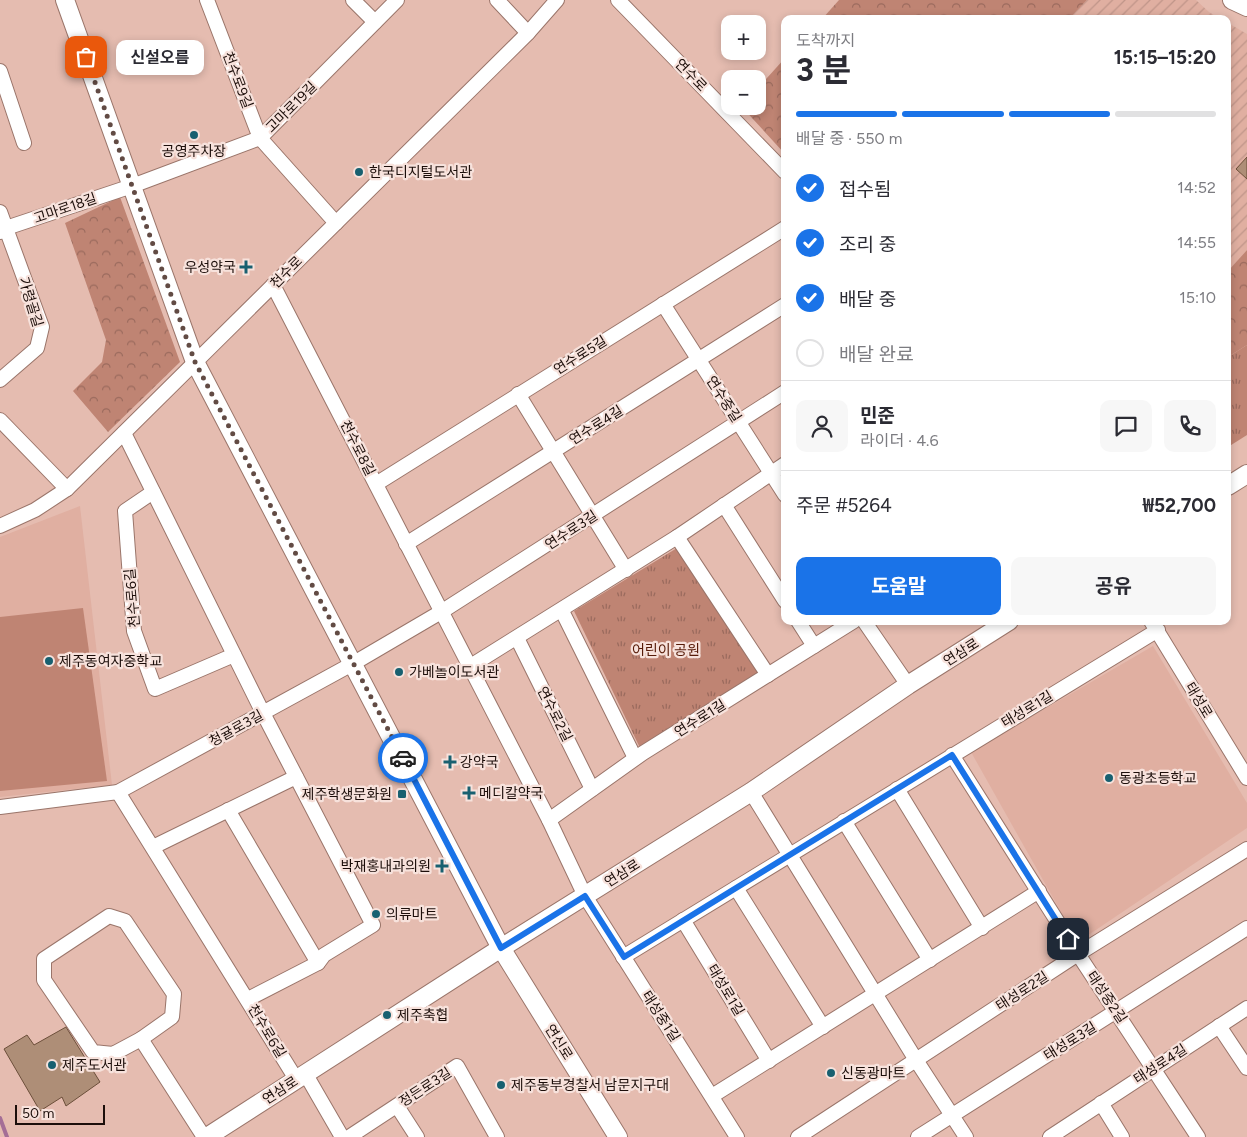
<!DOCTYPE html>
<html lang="ko">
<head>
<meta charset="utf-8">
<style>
	:root { --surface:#fff; --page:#f7f7f7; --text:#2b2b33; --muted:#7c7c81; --line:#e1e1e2; --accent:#1a73e8 }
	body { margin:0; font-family:Figtree,"Noto Sans KR",sans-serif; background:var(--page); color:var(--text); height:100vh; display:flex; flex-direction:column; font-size:19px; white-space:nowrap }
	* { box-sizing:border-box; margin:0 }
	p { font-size:16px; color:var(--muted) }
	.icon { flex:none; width:28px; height:28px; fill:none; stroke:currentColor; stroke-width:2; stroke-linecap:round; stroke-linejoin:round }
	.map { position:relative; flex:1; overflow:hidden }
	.drawer { position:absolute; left:781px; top:15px; width:450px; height:610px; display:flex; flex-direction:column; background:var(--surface); border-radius:10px; box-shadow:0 2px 8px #0003 }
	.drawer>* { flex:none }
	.buttons { position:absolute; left:721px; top:15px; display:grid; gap:10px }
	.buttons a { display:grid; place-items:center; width:45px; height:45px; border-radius:10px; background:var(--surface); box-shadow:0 2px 8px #0003; font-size:25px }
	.scale { position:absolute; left:15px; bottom:12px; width:90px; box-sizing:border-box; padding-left:5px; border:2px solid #1c0e0a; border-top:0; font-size:14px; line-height:18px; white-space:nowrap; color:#1c0e0a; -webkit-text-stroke:4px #f7e2dc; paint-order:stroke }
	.pin { position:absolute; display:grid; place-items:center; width:42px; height:42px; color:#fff; margin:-21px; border-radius:10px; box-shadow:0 2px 8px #0006 }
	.courier { position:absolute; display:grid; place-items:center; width:50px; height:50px; margin:-25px; border:4px solid #1a73e8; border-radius:50%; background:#fff; color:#222; box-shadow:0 1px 6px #0007 }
	.bubble { position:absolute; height:35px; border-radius:10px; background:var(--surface); box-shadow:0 2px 8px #0003; font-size:16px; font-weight:700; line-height:35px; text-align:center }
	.overview em { font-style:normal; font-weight:700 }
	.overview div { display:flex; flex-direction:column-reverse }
	.overview { display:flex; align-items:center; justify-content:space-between; height:85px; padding:0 15px }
	h1 { font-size:32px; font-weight:700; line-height:38px }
	.bar { display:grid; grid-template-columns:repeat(4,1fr); gap:8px 5px; align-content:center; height:60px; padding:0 15px }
	.bar i { height:6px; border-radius:4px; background:var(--line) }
	.bar .active { background:var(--accent) }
	.bar p { grid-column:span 4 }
	.line { display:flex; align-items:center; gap:12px; padding:0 15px; border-top:1px solid var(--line) }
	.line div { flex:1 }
	.round { display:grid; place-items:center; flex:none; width:52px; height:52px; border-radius:10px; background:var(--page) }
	ol { padding:0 15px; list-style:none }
	li { display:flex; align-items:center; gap:15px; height:55px }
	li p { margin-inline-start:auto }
	li .icon { padding:5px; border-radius:50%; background:var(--accent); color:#fff; stroke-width:4 }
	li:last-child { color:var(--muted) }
	li i { width:28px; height:28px; border:2px solid var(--line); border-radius:50% }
	.cta { display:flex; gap:10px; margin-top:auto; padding:10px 15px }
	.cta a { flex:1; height:58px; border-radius:10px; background:var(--accent); color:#fff; font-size:20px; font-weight:700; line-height:58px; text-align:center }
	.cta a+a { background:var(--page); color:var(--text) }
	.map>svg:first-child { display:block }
	.built { fill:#e0afa1 }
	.industrial { fill:url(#industrial-furrows) }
	.grass { fill:#bf8473 }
	.forest { fill:url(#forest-crowns) }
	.park { fill:url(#park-tufts) }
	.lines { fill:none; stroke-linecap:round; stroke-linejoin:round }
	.stream { stroke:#a46e96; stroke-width:4 }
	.building { fill:#ae8e77; stroke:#6c4f3a }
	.minor-casing { stroke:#9a756a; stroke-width:16 }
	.major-casing { stroke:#9a756a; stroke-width:20 }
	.minor { stroke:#fff; stroke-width:14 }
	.major { stroke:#fff; stroke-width:18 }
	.done { stroke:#624b44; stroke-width:5; stroke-dasharray:0 9 }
	.route { stroke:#1a73e8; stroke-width:6 }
	.poi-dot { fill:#186070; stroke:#f7e2dc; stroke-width:2 }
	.labels { text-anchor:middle; stroke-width:4.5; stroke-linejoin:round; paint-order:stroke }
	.street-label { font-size:14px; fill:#1c0e0a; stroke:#f7e2dc }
	.poi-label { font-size:14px; fill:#1c0e0a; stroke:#f7e2dc; text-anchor:start }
	.park-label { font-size:14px; fill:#571b08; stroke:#f7e2dc }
</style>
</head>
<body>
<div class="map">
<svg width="1247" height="1137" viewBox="0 0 1247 1137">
	<defs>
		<pattern id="industrial-furrows" width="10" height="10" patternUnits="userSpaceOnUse" patternTransform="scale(1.25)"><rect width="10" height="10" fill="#e0afa1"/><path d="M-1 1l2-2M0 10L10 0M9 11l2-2" fill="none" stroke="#c09589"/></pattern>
		<pattern id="forest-crowns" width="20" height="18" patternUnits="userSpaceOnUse" patternTransform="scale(1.25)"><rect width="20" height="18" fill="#bf8473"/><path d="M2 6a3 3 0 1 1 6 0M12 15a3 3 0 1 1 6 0" fill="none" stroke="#9a6a5d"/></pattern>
		<pattern id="park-tufts" width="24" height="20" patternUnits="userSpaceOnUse" patternTransform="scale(1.25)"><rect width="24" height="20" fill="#bf8473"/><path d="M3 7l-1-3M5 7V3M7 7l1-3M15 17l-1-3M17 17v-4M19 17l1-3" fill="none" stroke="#9a6a5d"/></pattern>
	</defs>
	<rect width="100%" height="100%" fill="#e5bcb0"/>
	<!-- built -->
	<g class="built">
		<polygon points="80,506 112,785 0,797 0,537"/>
		<polygon points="1153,646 1247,803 1247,828 1078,942 971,752"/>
	</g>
	<!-- industrial -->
	<g class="industrial">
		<polygon points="1087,0 1196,0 1209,12 1220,19 1069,19"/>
		<polygon points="1228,23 1247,34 1247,250 1228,271"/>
	</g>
	<!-- grass -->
	<polygon class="grass" points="83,608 107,781 0,791 0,617"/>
	<!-- forest -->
	<g class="forest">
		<polygon points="839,0 1087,0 1069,19 822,19"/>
		<polygon points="785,58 785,154 741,106 758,106 758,88"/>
		<polygon points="120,197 180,362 108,432 73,391 102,362 106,340 65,223"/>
		<polygon points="1247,250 1247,345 1228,357 1228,271"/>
	</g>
	<!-- park -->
	<g class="park">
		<polygon points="1247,345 1247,435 1228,447 1228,357"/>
		<polygon points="677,548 760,673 640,748 574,611"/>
	</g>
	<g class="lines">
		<!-- stream -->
		<polyline class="stream" points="0,1118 7,1137"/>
	</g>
	<!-- building -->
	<g class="building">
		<polygon points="1247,157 1247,179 1236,169"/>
		<polygon points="66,1027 100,1082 66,1106 62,1097 40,1111 4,1049 27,1035 34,1045"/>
	</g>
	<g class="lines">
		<!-- minor casing -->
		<g class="minor-casing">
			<g id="minor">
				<polyline points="207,0 260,138 336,223"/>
				<polyline points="353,0 375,22"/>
				<polyline points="497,0 528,33"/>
				<polyline points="618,0 785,172"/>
				<polyline points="0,71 24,143"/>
				<polyline points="0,212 42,327 37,348 0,380"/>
				<polyline points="0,232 6,228 132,186 260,138 397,0"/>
				<polyline points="273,285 549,820 585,896 737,1137"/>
				<polyline points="663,304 785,495"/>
				<polyline points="518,394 626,570"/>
				<polyline points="0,420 67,489"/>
				<polyline points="124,433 263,713 373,925 324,955 318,963 248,999"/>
				<polyline points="376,484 785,228"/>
				<polyline points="153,492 125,511 134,631 155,689 234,655"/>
				<polyline points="724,505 785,601"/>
				<polyline points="0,526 35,510 67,489 528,33 557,0"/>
				<polyline points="677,537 785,464"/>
				<polyline points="406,544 785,305"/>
				<polyline points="562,611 635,758"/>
				<polyline points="798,621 814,646"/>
				<polyline points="864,621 908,685"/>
				<polyline points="1151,621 1247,778"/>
				<polyline points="517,638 592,789"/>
				<polyline points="469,667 677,537 768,675"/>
				<polyline points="952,755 1078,954 1198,1137"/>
				<polyline points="897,789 982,928"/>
				<polyline points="118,792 296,1079"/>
				<polyline points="751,792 916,1060 966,1137"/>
				<polyline points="0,807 118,792 354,663 441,612 785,392"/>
				<polyline points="228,810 318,963"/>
				<polyline points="549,820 643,753 854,621"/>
				<polyline points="844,821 930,960"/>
				<polyline points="153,847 296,777"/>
				<polyline points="736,888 823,1027"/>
				<polygon points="109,916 125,921 174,994 172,1017 141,1039 113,1054 93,1052 44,980 44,959"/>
				<polyline points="683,920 769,1061"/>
				<polyline points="623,957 1158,630"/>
				<polyline points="1219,1026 1247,1068"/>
				<polyline points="141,1039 204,1137"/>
				<polyline points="305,1073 342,1137"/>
				<polyline points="712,1096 1039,891"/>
				<polyline points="1101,1103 1122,1137"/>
				<polyline points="397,1106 417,1137"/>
				<polyline points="349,1137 457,1066 497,1137"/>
				<polyline points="798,1137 1078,954 1247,849"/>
				<polyline points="918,1137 1247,928"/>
				<polyline points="1050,1137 1247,1008"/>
			</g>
		</g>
		<!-- major casing -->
		<g class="major-casing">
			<g id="major">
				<polyline points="65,0 195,362 501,948 618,1137"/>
				<polyline points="1232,0 1247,7"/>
				<polyline points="1228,486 1247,474"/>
				<polyline points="207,1137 501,948 751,792 908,685 1009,621"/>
			</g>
		</g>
		<!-- minor -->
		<use href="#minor" class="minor"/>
		<!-- major -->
		<use href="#major" class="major"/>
	</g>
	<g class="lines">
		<!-- done -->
		<polyline class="done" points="86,57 195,362 403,758"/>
		<!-- route -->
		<polyline class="route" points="403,758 501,948 585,896 624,957 952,755 1068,939"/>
	</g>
	<!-- markers -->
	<g class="poi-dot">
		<circle cx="194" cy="135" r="5"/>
		<circle cx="359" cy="172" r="5"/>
		<path d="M243.5 259.5h5v5h5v5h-5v5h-5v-5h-5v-5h5z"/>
		<circle cx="49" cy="661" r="5"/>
		<circle cx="399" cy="672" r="5"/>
		<path d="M447.5 754.5h5v5h5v5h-5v5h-5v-5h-5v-5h5z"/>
		<circle cx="1109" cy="778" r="5"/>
		<path d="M466.5 785.5h5v5h5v5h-5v5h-5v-5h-5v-5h5z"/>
		<rect x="397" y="789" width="10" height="10" rx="2.5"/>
		<path d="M439.5 858.5h5v5h5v5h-5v5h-5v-5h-5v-5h5z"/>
		<circle cx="376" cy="914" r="5"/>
		<circle cx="387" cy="1015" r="5"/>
		<circle cx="52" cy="1065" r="5"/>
		<circle cx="831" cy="1073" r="5"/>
		<circle cx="501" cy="1085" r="5"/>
	</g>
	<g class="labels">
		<!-- street labels -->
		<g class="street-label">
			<text transform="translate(691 75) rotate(46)" y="5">연수로</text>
			<text transform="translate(238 80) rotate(69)" y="5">천수로9길</text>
			<text transform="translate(291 107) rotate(-45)" y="5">고마로19길</text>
			<text transform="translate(65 208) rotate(-19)" y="5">고마로18길</text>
			<text transform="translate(286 272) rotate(-45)" y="5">천수로</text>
			<text transform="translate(31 302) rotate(73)" y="5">가령골길</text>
			<text transform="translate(580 355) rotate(-32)" y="5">연수로5길</text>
			<text transform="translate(724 399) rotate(57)" y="5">연수중길</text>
			<text transform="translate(596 425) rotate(-32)" y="5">연수로4길</text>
			<text transform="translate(358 448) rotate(63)" y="5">천수로8길</text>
			<text transform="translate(571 530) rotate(-33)" y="5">연수로3길</text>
			<text transform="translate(132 598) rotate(-95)" y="5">천수로6길</text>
			<text transform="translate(961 652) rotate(-32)" y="5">연삼로</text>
			<text transform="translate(1199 700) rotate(59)" y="5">태성로</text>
			<text transform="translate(1027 709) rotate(-31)" y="5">태성로1길</text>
			<text transform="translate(555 714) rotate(63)" y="5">연수로2길</text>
			<text transform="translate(700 718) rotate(-32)" y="5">연수로1길</text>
			<text transform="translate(236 728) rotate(-29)" y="5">청귤로3길</text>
			<text transform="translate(622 873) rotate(-32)" y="5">연삼로</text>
			<text transform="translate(726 990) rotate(59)" y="5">태성로1길</text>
			<text transform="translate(1022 991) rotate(-33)" y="5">태성로2길</text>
			<text transform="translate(1107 997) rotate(56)" y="5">태성중2길</text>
			<text transform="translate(661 1016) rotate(57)" y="5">태성중1길</text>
			<text transform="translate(267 1031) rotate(59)" y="5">천수로6길</text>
			<text transform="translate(1070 1041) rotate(-32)" y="5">태성로3길</text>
			<text transform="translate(559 1042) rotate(58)" y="5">연신로</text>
			<text transform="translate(1160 1064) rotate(-33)" y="5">태성로4길</text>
			<text transform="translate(425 1087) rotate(-33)" y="5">정든로3길</text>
			<text transform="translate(280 1090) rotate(-33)" y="5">연삼로</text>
		</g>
		<!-- poi labels -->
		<g class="poi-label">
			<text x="194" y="156" text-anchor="middle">공영주차장</text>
			<text x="369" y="177">한국디지털도서관</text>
			<text x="236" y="272" text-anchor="end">우성약국</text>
			<text x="59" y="666">제주동여자중학교</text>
			<text x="409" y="677">가베놀이도서관</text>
			<text x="460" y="767">강약국</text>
			<text x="1119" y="783">동광초등학교</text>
			<text x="479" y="798">메디칼약국</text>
			<text x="392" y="799" text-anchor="end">제주학생문화원</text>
			<text x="431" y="871" text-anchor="end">박재홍내과의원</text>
			<text x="386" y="919">의류마트</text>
			<text x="397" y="1020">제주축협</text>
			<text x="62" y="1070">제주도서관</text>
			<text x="841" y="1078">신동광마트</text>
			<text x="511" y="1090">제주동부경찰서 남문지구대</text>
		</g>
		<!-- park labels -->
		<g class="park-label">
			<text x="666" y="655">어린이 공원</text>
		</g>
	</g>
</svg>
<div class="buttons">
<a>+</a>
<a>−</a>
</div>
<div class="scale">50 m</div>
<div class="pin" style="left:86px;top:57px;background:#ea580c"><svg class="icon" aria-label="bag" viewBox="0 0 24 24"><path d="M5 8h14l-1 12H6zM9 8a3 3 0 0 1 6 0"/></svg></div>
<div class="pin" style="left:1068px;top:939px;background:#1f2937"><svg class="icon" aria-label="home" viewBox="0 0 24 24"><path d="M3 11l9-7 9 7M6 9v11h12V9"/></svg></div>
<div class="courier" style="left:403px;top:758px"><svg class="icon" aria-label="car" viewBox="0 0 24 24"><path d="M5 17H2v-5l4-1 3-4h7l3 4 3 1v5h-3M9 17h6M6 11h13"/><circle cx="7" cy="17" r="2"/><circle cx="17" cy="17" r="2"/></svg></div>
<div class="bubble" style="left:116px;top:40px;width:88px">신설오름</div>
<section class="drawer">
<div class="overview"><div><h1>3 분</h1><p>도착까지</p></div><em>15:15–15:20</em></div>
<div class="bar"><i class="active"></i><i class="active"></i><i class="active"></i><i></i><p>배달 중 · 550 m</p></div>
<ol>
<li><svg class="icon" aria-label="check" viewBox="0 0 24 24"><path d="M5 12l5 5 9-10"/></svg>접수됨<p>14:52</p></li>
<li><svg class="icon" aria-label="check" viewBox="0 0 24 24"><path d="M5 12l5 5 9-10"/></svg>조리 중<p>14:55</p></li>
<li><svg class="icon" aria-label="check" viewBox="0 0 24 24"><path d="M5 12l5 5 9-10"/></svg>배달 중<p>15:10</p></li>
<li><i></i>배달 완료</li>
</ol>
<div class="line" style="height:90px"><a class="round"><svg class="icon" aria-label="person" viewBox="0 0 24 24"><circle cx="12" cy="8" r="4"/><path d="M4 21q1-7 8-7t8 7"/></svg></a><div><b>민준</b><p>라이더 · 4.6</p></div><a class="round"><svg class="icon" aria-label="chat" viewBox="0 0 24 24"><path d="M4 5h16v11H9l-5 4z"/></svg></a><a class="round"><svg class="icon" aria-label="phone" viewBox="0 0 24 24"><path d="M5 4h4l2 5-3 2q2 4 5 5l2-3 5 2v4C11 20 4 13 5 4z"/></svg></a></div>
<div class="line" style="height:65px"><div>주문 #5264</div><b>₩52,700</b></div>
<div class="cta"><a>도움말</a><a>공유</a></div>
</section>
</div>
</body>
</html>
